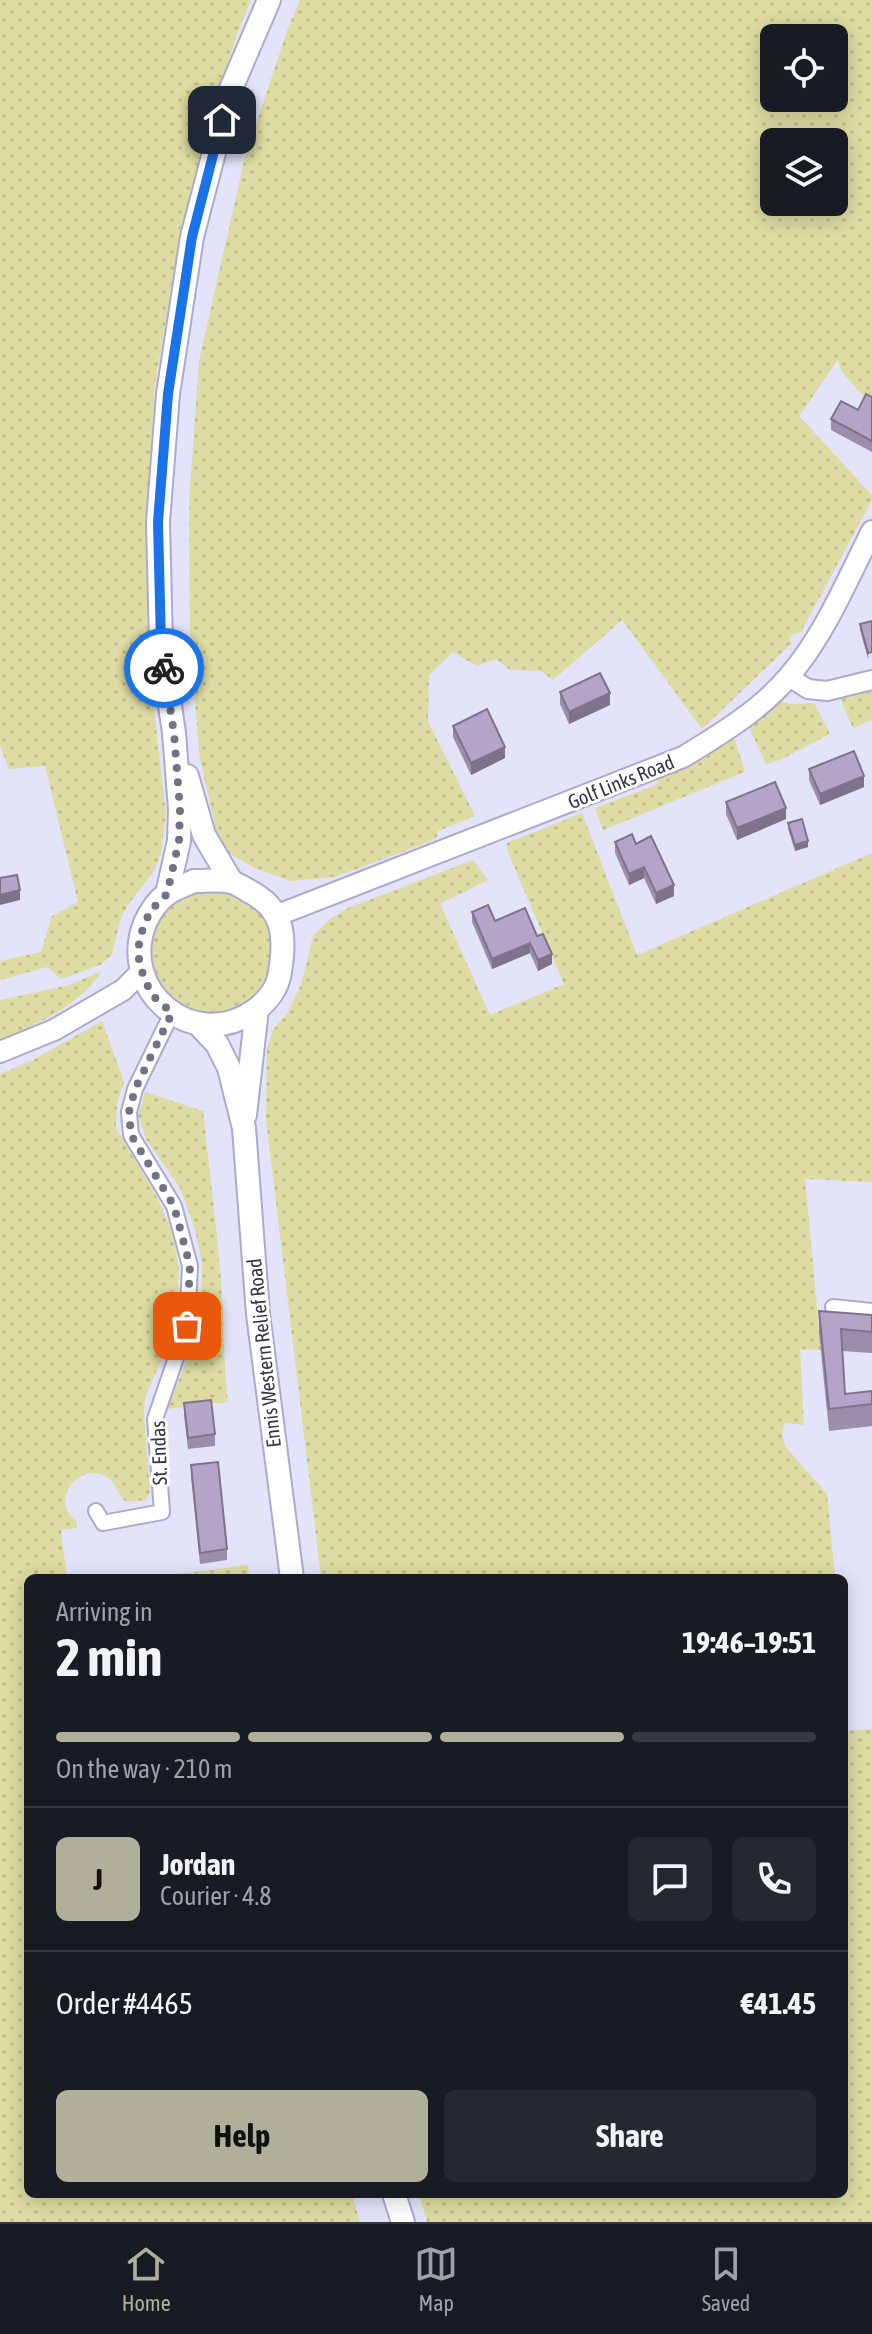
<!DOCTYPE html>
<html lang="en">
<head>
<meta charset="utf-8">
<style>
	:root { --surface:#171b24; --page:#242831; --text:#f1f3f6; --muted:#9ea1a6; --line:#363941; --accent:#afaf9a }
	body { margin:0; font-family:"Asap Condensed",sans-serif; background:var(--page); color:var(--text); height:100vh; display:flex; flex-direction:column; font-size:30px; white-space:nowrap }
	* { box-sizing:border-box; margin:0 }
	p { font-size:26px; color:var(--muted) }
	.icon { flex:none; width:44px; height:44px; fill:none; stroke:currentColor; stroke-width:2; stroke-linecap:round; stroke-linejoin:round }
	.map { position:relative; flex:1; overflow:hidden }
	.details { position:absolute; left:24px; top:1574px; width:824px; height:624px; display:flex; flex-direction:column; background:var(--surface); border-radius:12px; box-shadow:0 4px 20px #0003 }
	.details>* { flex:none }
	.fabs { position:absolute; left:760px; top:24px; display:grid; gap:16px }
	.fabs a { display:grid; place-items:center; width:88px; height:88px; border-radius:12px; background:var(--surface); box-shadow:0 4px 20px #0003; font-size:40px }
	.pin { position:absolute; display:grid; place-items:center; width:68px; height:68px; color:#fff; margin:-34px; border-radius:16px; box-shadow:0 4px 12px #0006 }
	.courier { position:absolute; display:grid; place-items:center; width:80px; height:80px; margin:-40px; border:6px solid #1a73e8; border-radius:50%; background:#fff; color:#222; box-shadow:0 2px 10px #0007 }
	.head em { font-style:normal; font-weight:700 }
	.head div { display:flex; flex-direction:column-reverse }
	.head { display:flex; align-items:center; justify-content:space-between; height:136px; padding:0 32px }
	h1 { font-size:52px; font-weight:700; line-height:60px }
	.bar { display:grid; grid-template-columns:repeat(4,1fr); gap:12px 8px; align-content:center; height:96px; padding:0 32px }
	.bar i { height:10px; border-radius:6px; background:var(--line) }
	.bar .selected { background:var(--accent) }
	.bar p { grid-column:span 4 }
	.line { display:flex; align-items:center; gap:20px; padding:0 32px; border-top:2px solid var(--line) }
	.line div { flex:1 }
	.round { display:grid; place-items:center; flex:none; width:84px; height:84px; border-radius:12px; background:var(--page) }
	.cta { display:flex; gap:16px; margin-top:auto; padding:16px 32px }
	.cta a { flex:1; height:92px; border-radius:12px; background:var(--accent); color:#111; font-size:32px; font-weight:700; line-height:92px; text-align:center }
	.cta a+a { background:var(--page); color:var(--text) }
	.tabs { display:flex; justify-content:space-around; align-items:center; height:112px; border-top:2px solid var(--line); background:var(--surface); font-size:22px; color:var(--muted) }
	.tabs a { display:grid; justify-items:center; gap:4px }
	.tabs .selected { color:var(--accent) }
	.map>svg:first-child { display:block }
	.grass { fill:url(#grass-dots); fill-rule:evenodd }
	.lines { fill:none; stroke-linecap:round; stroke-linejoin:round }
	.minor-casing { stroke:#abaacf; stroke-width:18 }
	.tertiary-casing { stroke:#abaacf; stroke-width:22 }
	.secondary-casing { stroke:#abaacf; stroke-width:24 }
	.primary-casing { stroke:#abaacf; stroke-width:26 }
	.minor { stroke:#fff; stroke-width:14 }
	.tertiary { stroke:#fff; stroke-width:18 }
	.secondary { stroke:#fff; stroke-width:20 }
	.primary { stroke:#fff; stroke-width:22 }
	.wall { fill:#9b8dab }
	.shaded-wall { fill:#7e738b }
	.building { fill:#b4a4c7; stroke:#7e738b; stroke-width:2 }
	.done { stroke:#727284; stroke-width:8; stroke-dasharray:0 14.4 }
	.route { stroke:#1a73e8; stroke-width:10 }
	.labels { text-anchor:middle; stroke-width:6; stroke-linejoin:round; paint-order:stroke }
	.street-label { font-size:20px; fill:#353544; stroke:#fff }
</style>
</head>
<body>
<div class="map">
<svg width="872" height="2222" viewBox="0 0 872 2222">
	<defs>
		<pattern id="grass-dots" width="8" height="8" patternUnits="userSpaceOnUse" patternTransform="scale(2)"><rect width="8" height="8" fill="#dedca2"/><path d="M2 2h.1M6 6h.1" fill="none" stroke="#bfbd8d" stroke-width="1.8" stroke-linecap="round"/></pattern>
	</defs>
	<rect width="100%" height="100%" fill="#e3e3fa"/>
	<!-- grass -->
	<g class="grass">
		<polygon points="0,0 251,0 236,38 219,93 182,225 155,384 146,528 148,659 166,813 161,854 152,874 130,902 121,917 112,955 100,965 61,979 47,967 0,980 0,961 41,952 52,916 78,902 45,766 9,769 0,746"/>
		<path d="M 300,0 L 872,0 L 872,406 L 842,372 L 838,360 L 799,416 L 872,495 L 872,500 L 801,632 L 794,634 L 789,638 L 792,643 L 702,729 L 622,620 L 553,680 L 541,671 L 510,670 L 496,659 L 477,666 L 453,652 L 429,675 L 428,721 L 475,816 L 438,831 L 437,837 L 429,842 L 335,877 L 290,881 L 255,868 L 228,853 L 217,834 L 200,759 L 190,649 L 189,503 L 199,361 L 245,157 L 287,31 ZM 774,38 L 834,38 L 834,98 L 774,98 ZM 774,142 L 834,142 L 834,202 L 774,202 Z"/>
		<polygon points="872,691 872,720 853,728 840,699"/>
		<polygon points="782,702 793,704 814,703 830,734 780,760 766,764 749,727 774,704"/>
		<polygon points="734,737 745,772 603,830 595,808 658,784 656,778 701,760"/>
		<polygon points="582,813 637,955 872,853 872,1182 805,1179 821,1350 800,1349 804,1425 785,1423 782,1434 785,1446 827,1494 835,1578 321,1578 266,1119 267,1048 273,1030 287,1013 301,985 313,936 330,919 348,908 473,860 488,880 440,904 490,1015 564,984 507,850 507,843"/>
		<polygon points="195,890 236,892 257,905 273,928 271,977 257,998 239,1011 212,1016 188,1013 156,986 148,943 157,919 170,904"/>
		<path d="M 102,971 C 80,1005 36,1026 0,1039 L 0,1000 L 69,985 Z"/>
		<path d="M 102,1021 L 124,1082 L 117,1103 L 116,1128 L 158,1199 L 171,1229 L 179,1268 L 177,1313 L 166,1349 L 145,1398 L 144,1415 L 150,1491 L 146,1500 L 126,1502 C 118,1495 116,1483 107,1477 C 88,1464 60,1485 66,1507 C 67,1513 73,1517 77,1522 L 77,1528 L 61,1530 L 67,1578 L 28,1578 L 28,2194 L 352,2194 L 360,2222 L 0,2222 L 0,1074 L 33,1060 Z"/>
		<path d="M 145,1092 L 203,1111 C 210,1177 219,1243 223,1309 C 224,1341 224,1371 228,1402 L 167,1409 L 195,1340 L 201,1301 L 202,1263 L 194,1226 L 180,1188 L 146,1139 L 138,1115 Z"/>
		<polygon points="248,1565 249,1578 145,1578"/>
		<polygon points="844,1683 848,1731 872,1729 872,2222 427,2222 419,2194 844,2194"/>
	</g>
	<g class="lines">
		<!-- minor casing -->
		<g class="minor-casing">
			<g id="minor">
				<polyline points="833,1307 872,1311"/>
				<polyline points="96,1511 103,1523 162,1512 155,1419 187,1326 190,1266 174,1206 131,1135 129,1112 135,1089 172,1013"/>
			</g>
		</g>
		<!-- tertiary casing -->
		<g class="tertiary-casing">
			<polyline id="tertiary" points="789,677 808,689 827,691 872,680"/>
		</g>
		<!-- secondary casing -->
		<g class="secondary-casing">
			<g id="secondary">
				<path d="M 278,915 L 683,757 C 721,734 762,709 790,675 C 825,634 847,580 872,531"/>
				<polyline points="0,1052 54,1030 123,990 141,972"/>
			</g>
		</g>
		<!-- primary casing -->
		<g class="primary-casing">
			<g id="primary">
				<polyline points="187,776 204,835 231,881"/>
				<path d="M 194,881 C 206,881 220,879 231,882 C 236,883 242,887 247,890 C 284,908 286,936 280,972 C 278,988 267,1002 254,1011 C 194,1053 118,992 145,923 C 150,912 157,901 167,894 C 174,888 186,885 194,881 Z"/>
				<polyline points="167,894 179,841 180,809 174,733 161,644 158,522 168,394 192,237 230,91 269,0"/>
				<polyline points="198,1024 217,1044 229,1068 244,1128 258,1314 292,1578"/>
				<polyline points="245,1115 257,1009"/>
				<polyline points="394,2194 403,2222"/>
			</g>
		</g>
		<!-- minor -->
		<use href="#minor" class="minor"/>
		<!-- tertiary -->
		<use href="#tertiary" class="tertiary"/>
		<!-- secondary -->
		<use href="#secondary" class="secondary"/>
		<!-- primary -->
		<use href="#primary" class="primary"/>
	</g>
	<!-- wall -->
	<g class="wall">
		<polygon points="872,397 872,452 831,430 831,419 858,410"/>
		<polygon points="872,621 868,659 860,630 860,624"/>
		<polygon points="560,692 610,705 569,724 560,704"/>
		<polygon points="453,726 505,758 471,775 453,737"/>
		<polygon points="809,769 864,787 820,805 809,780"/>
		<polygon points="726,802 786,819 737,840 726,814"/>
		<polygon points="788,823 808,847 795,851 788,829"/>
		<polygon points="615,842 636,844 674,896 656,904 644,878 629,885 615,853"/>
		<polygon points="472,912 537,936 552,964 538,971 530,953 492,969 472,922"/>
		<polygon points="819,1311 872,1315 872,1353 842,1351 845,1394 872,1391 872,1426 829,1431 819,1333"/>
		<polygon points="184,1403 215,1434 215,1446 188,1449 184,1415"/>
		<polygon points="191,1465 227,1549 227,1560 200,1564 191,1476"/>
	</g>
	<!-- shaded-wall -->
	<g class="shaded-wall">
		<polygon points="610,693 610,705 569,724 569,712"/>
		<polygon points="505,747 505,758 471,775 471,763"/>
		<polygon points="864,776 864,787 820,805 820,794"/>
		<polygon points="786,808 786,819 737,840 737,828"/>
		<polygon points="808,841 808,847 795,851 795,845"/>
		<polygon points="644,867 644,878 629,885 629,874"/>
		<polygon points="674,885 674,896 656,904 656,893"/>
		<polygon points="20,890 20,900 0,905 0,895"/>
		<polygon points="530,943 530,953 492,969 492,959"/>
		<polygon points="552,954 552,964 538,971 538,960"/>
	</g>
	<!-- building -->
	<g class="building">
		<polygon points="866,394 872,397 872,441 831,419 841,401 858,410"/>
		<polygon points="872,621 872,652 868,653 860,624"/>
		<polygon points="600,673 610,693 569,712 560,692"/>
		<polygon points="487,709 505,747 471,763 453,726"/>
		<polygon points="854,751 864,776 820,794 809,769"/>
		<polygon points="775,782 786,808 737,828 726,802"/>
		<polygon points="802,819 808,841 795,845 788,823"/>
		<polygon points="632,834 636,844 651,836 674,885 656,893 644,867 629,874 615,842"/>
		<polygon points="17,875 20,890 0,895 0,878"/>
		<polygon points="488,905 495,921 525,908 537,936 543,934 552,954 538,960 530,943 492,959 472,912"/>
		<polygon points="819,1311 872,1315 872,1332 841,1329 845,1394 872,1391 872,1404 829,1409"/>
		<polygon points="211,1400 215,1434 188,1438 184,1403"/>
		<polygon points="218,1462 227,1549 200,1553 191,1465"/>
	</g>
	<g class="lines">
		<!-- done -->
		<polyline class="done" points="164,668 174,733 180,809 179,841 167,894 150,911 139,939 139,964 151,994 172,1013 135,1089 129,1112 131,1135 174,1206 190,1266 187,1326"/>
		<!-- route -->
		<polyline class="route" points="164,668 161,644 158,522 168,394 192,237 222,120"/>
	</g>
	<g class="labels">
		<!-- street labels -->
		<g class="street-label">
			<text transform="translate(621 782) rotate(-22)" y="7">Golf Links Road</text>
			<text transform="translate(264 1353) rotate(-96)" y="7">Ennis Western Relief Road</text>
			<text transform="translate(159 1453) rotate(-92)" y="7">St. Endas</text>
		</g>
	</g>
</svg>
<div class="fabs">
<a><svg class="icon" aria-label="locate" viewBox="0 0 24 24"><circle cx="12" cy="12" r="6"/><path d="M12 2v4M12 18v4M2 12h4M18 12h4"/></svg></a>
<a><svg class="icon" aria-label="layers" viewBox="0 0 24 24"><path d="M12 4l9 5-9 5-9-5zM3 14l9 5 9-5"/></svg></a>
</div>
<div class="pin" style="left:187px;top:1326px;background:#ea580c"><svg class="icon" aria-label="bag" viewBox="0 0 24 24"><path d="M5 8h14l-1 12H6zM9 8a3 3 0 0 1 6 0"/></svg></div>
<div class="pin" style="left:222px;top:120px;background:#1f2937"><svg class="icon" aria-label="home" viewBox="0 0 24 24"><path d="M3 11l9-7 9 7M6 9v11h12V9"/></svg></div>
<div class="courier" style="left:164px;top:668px"><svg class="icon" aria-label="bike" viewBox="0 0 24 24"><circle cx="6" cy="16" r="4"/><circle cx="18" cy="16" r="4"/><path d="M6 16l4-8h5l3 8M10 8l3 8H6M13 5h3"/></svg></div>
<section class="details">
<div class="head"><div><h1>2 min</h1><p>Arriving in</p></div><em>19:46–19:51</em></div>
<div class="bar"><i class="selected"></i><i class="selected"></i><i class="selected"></i><i></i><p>On the way · 210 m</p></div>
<div class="line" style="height:144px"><b class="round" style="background:var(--accent);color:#111">J</b><div><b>Jordan</b><p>Courier · 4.8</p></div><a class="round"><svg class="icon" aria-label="chat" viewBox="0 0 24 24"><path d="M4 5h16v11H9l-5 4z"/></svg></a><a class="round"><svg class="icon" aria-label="phone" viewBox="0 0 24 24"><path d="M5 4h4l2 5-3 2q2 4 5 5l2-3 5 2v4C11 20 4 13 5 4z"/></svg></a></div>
<div class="line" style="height:104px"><div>Order #4465</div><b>€41.45</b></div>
<div class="cta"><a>Help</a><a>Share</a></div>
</section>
</div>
<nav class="tabs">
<a class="selected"><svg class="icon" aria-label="home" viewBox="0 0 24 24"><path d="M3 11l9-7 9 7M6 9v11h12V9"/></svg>Home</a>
<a><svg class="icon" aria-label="map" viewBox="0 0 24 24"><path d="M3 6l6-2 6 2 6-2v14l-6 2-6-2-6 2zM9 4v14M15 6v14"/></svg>Map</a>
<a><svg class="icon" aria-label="saved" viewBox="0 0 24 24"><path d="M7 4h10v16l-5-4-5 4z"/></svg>Saved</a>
</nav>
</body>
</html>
